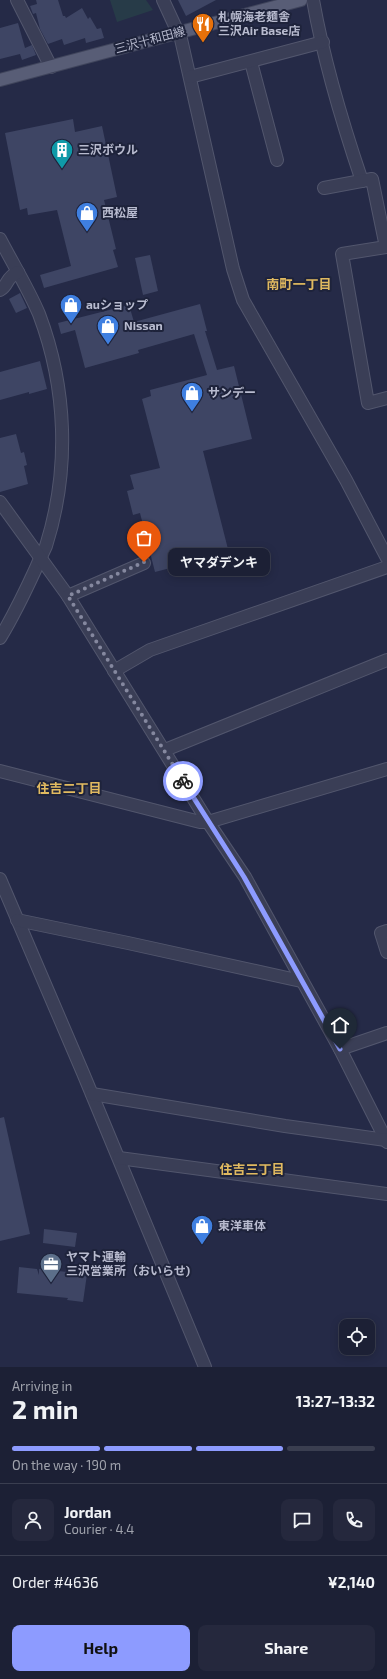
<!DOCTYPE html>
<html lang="en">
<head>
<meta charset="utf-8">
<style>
	:root { --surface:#1c2035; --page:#25283d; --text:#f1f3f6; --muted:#a0a3ad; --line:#3a3e50; --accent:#8d9bff }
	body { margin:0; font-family:"Exo 2","Noto Sans JP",sans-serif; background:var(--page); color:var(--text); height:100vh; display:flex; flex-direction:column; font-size:15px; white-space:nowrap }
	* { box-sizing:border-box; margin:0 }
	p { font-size:13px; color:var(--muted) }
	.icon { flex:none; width:22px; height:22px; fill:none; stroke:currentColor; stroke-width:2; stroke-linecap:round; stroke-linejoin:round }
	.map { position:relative; height:1367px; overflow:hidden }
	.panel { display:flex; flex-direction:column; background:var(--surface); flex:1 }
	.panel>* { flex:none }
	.tools { position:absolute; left:339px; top:1319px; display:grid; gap:8px }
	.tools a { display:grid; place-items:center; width:36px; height:36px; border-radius:8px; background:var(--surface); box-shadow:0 2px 10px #0003,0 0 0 1px var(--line); font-size:20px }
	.pin { position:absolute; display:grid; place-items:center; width:34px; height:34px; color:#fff; margin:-41px -17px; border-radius:50% 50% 50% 0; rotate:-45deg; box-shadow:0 0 4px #0007 }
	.pin .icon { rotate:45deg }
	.courier { position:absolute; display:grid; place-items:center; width:40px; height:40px; margin:-20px; border:3px solid #8d9bff; border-radius:50%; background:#fff; color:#222; box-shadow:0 1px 5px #0007 }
	.bubble { position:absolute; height:28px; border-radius:8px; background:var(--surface); box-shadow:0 2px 10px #0003,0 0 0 1px var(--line); font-size:13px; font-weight:700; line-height:28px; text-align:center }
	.overview em { font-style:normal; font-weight:700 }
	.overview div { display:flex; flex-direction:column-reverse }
	.overview { display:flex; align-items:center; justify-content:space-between; height:68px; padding:0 12px }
	h1 { font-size:26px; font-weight:700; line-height:30px }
	.bar { display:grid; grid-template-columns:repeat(4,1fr); gap:6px 4px; align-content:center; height:48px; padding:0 12px }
	.bar i { height:5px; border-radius:3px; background:var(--line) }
	.bar .on { background:var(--accent) }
	.bar p { grid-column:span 4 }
	.line { display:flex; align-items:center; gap:10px; padding:0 12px; border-top:1px solid var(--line) }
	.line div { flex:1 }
	.round { display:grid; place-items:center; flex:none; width:42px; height:42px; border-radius:8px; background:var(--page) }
	.cta { display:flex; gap:8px; margin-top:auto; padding:8px 12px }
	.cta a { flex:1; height:46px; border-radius:8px; background:var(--accent); color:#111; font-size:16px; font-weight:700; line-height:46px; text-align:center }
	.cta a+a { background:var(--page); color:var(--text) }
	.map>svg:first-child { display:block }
	.green { fill:#273b48 }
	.building { fill:#3e4564 }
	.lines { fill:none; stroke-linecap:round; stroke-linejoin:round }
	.minor-casing { stroke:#52566d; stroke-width:14 }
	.major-casing { stroke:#40455c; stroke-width:14 }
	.minor { stroke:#3a3e56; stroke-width:12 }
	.major { stroke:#585d76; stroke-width:12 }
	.done { stroke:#85889f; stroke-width:4; stroke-dasharray:0 7.2 }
	.route { stroke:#8d9bff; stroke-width:5 }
	.labels { text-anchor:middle; stroke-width:4; stroke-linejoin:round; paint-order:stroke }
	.poi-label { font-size:12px; font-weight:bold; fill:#b8bbcf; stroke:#1e233b; text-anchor:start }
	.street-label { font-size:12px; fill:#b8bbcf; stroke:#1e233b }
	.neighbourhood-label { font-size:13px; font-weight:bold; fill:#e1ba60; stroke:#1e233b }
</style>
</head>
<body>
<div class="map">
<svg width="387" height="1367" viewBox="0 0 387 1367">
	<rect width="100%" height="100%" fill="#252a47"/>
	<!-- green -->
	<polygon class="green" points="110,0 146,0 153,10 117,22"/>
	<!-- building -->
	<g class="building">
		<polygon points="36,0 58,0 63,16 65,16 66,18 82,8 88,19 90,17 97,29 101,28 104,38 86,43 85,38 64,45 62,39 48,44 40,29 36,13 33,14 30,6 37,4"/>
		<polygon points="178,0 216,0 186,16"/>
		<polygon points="18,23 25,48 32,45 36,55 22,60 20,54 0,59 0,28"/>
		<polygon points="73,119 75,132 102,126 117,197 104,200 116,249 113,250 118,267 44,288 40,275 71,266 57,210 28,215 27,208 20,210 5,133"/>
		<polygon points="150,255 158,291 143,295 135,258"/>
		<polygon points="20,293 27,308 16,313 9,299"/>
		<polygon points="200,304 207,331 205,331 217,370 234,366 252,439 203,451 229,553 155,572 140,513 133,515 127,491 134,489 130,475 160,468 142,399 151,396 150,390 207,375 194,334 138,350 139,353 85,368 75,330 61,334 58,323 129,305 134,322"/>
		<polygon points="40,361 47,389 29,394 29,392 0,400 0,372"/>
		<polygon points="16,434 21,453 24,452 27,465 24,466 28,484 0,492 0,438"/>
		<polygon points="4,1117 30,1234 0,1241 0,1118"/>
		<polygon points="44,1229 77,1233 75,1247 43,1243"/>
		<polygon points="19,1267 37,1269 39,1275 39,1269 87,1274 83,1302 67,1300 68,1298 17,1293"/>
	</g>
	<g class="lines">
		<!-- minor casing -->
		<g class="minor-casing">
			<g id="minor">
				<polyline points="17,0 51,67"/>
				<polyline points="163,0 181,39 233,269 243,300 346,480 387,558"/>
				<path d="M 313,0 C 324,62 342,122 362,181"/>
				<polyline points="251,62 277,160"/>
				<polyline points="190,77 323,42"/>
				<polyline points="324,188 372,179 386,247 342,254 368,403 387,398"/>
				<path d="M 0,239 C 13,264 28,288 39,314 C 67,388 70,470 46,546 C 43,553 39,560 36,568 C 25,592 14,615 0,638"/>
				<path d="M 0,290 C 9,285 5,278 18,272"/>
				<polyline points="0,502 68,596 208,822 245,877 340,1049 387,1142"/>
				<polyline points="68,596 144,563"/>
				<polyline points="114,671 150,650 387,567"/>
				<polyline points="165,750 387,660"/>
				<polyline points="0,771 200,822 208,822 387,769"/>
				<polyline points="0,879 83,1073 205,1367"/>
				<polyline points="17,920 128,943 301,981"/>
				<polyline points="387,931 381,933 387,952"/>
				<polyline points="340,1049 387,1033"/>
				<polyline points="92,1094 285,1126 386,1140"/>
				<polyline points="119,1158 387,1194"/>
			</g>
		</g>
		<!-- major casing -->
		<g class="major-casing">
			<polyline id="major" points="0,80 301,0"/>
		</g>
		<!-- minor -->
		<use href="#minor" class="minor"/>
		<!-- major -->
		<use href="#major" class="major"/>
	</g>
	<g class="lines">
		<!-- done -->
		<polyline class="done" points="144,562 68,596 183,781"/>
		<!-- route -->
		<polyline class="route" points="183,781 244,877 340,1049"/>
	</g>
	<!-- icons -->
	<defs>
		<g id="restaurant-pin" transform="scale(1.15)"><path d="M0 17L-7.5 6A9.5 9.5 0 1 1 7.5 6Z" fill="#e8710a" stroke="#1e233b"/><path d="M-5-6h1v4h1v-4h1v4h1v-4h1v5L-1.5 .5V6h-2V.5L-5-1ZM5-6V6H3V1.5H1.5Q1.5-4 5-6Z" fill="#fff"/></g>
		<g id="building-pin" transform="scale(1.15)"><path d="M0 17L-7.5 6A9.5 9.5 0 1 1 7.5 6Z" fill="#0f9aa8" stroke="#1e233b"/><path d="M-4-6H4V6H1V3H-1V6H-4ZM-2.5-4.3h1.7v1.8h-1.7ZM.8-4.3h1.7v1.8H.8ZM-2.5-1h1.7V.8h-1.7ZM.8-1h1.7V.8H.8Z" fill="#fff"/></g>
		<g id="shop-pin" transform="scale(1.15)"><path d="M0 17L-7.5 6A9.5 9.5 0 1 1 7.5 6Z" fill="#3f7fe0" stroke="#1e233b"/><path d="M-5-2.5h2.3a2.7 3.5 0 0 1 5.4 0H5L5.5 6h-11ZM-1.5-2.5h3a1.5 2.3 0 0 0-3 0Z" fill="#fff"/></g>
		<g id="office-pin" transform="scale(1.15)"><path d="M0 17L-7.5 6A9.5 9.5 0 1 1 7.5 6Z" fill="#5c6f8a" stroke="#1e233b"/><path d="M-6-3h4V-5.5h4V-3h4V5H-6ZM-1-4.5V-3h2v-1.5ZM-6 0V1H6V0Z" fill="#fff"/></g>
	</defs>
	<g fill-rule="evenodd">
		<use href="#restaurant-pin" x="203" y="24"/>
		<use href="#building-pin" x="62" y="150"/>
		<use href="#shop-pin" x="87" y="213"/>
		<use href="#shop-pin" x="71" y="305"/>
		<use href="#shop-pin" x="108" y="326"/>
		<use href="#shop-pin" x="192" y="393"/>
		<use href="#shop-pin" x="202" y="1226"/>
		<use href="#office-pin" x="51" y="1264"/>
	</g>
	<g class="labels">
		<!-- poi labels -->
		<g class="poi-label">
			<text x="218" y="21">札幌海老麺舎<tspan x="218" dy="14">三沢Air Base店</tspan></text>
			<text x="78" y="154">三沢ボウル</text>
			<text x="102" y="217">西松屋</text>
			<text x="86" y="309">auショップ</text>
			<text x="124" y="330">Nissan</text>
			<text x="208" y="397">サンデー</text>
			<text x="218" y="1230">東洋車体</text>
			<text x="66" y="1261">ヤマト運輸<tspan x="66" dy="14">三沢営業所（おいらせ)</tspan></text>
		</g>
		<!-- street labels -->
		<g class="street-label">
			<text transform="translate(150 40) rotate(-15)" y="4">三沢十和田線</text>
		</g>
		<!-- neighbourhood labels -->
		<g class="neighbourhood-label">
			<text x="299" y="289">南町一丁目</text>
			<text x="69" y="793">住吉二丁目</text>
			<text x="252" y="1174">住吉三丁目</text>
		</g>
	</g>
</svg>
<div class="tools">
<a><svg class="icon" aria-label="locate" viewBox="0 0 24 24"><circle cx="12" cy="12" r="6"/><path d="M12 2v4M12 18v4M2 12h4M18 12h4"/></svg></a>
</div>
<div class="pin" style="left:144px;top:562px;background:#ea580c"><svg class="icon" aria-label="bag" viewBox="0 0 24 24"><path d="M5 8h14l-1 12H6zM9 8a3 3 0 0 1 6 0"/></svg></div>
<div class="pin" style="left:340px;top:1049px;background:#1f2937"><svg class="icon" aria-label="home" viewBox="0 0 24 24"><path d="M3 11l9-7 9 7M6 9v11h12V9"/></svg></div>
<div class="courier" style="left:183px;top:781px"><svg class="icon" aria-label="bike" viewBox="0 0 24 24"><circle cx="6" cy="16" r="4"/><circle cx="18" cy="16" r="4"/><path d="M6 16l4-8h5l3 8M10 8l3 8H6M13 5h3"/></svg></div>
<div class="bubble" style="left:168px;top:548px;width:102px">ヤマダデンキ</div>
</div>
<section class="panel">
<div class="overview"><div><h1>2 min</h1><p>Arriving in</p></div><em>13:27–13:32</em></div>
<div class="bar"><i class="on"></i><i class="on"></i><i class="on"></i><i></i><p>On the way · 190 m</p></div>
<div class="line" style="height:72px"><a class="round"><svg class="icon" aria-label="person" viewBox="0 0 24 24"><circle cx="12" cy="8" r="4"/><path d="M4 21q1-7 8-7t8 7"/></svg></a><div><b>Jordan</b><p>Courier · 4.4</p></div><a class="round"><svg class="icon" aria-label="chat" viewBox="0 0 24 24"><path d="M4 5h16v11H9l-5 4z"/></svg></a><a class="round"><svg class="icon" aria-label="phone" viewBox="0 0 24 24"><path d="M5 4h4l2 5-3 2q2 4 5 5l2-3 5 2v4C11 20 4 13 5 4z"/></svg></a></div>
<div class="line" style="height:52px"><div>Order #4636</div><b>¥2,140</b></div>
<div class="cta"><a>Help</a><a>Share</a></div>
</section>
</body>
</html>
